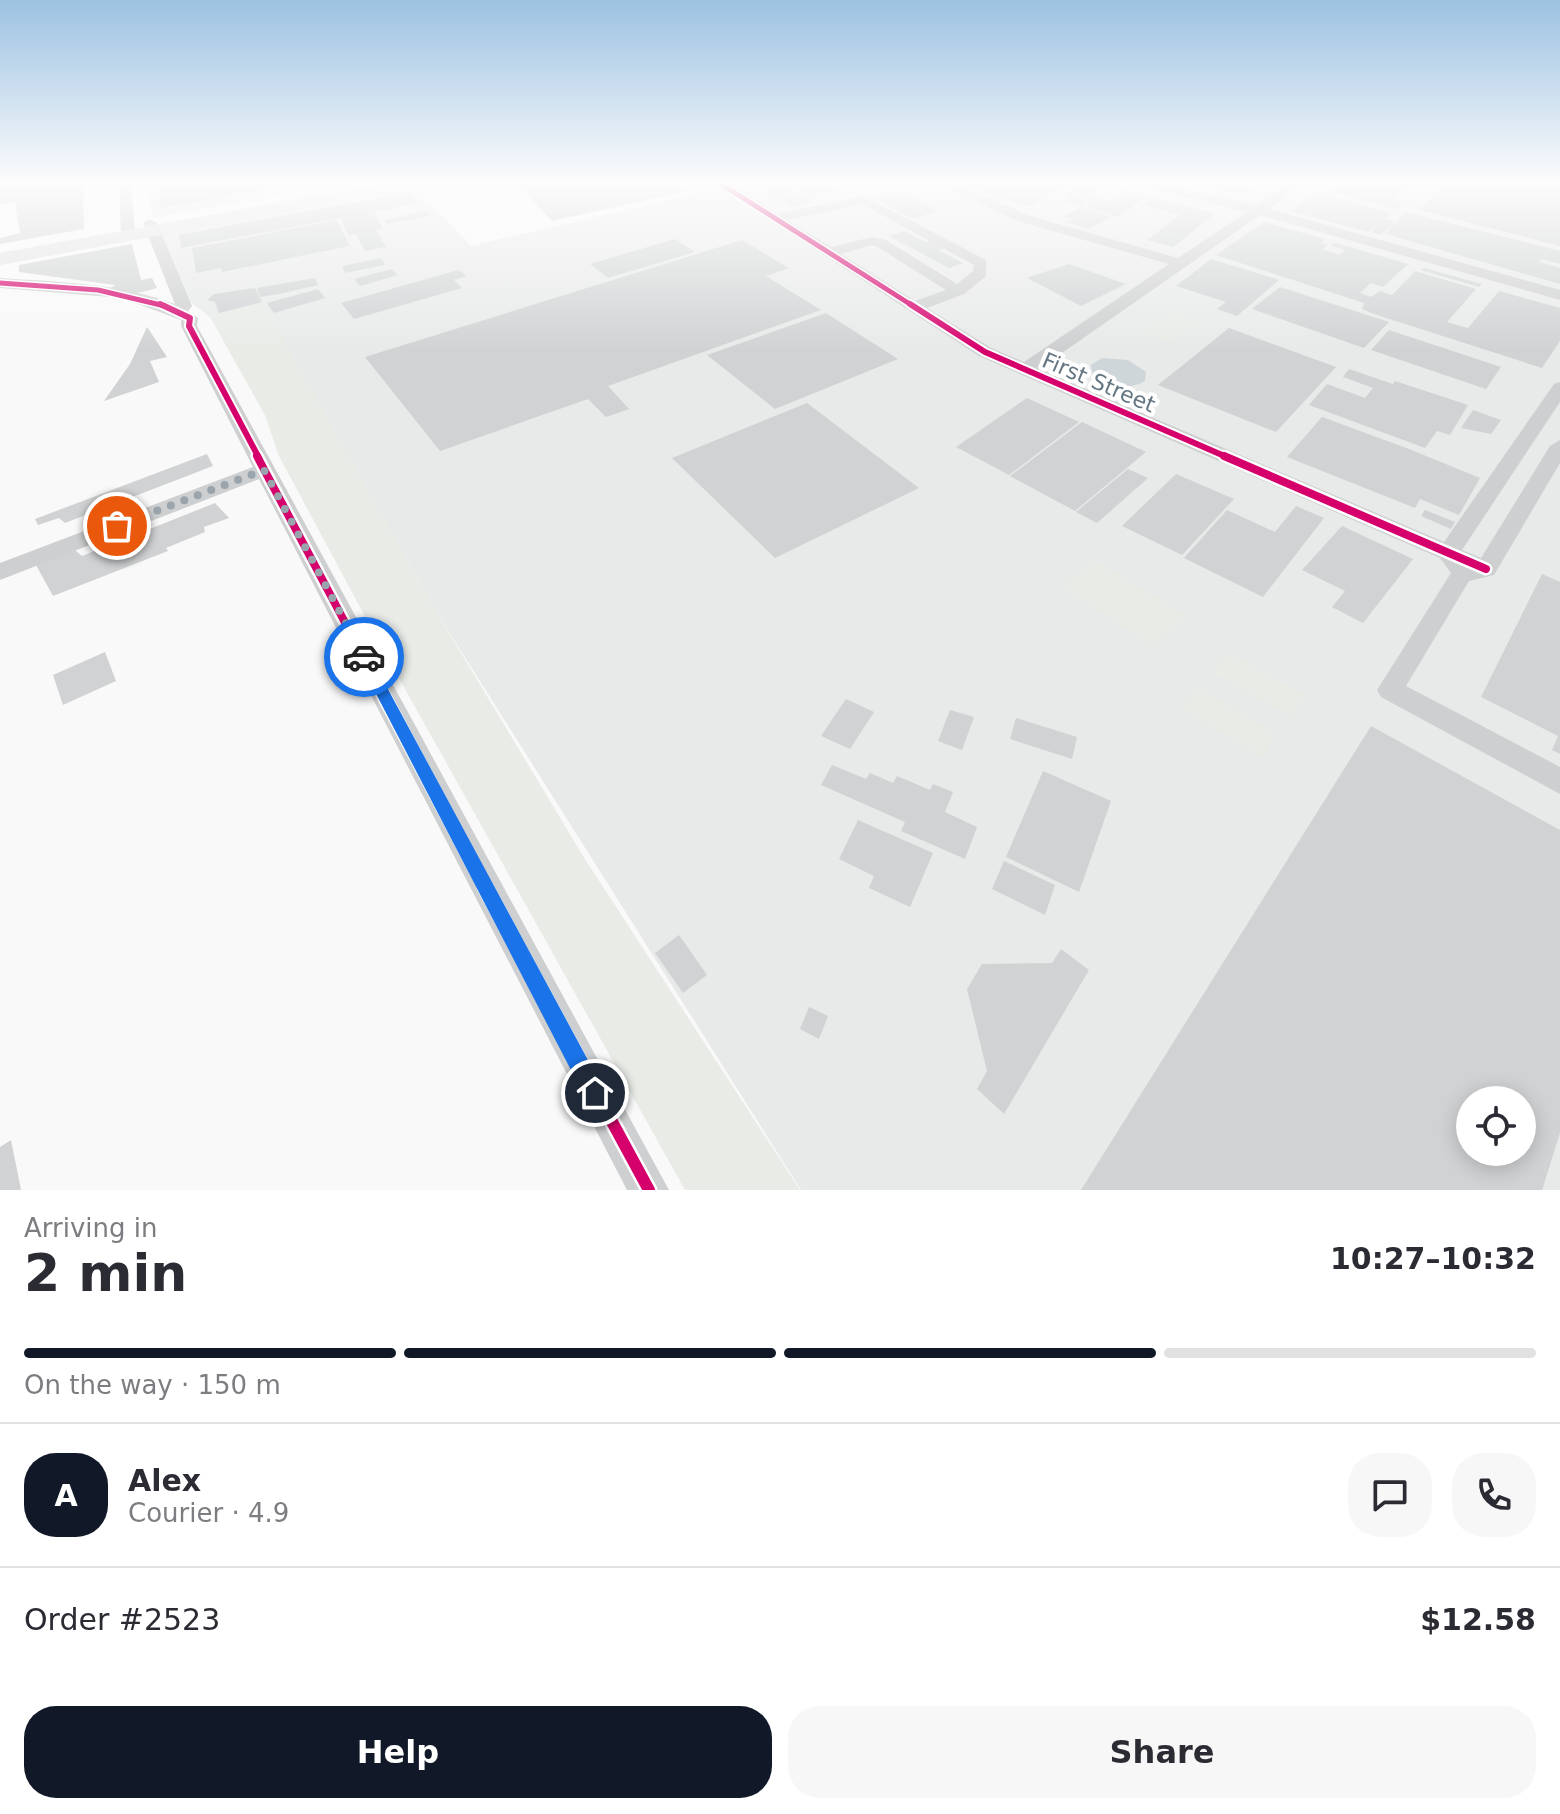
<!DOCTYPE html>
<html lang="en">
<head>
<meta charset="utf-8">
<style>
	:root { --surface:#fff; --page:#f7f7f7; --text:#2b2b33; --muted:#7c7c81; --line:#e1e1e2; --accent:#111827 }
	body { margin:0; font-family:"DejaVu Sans",sans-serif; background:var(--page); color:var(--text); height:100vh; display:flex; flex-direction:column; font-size:30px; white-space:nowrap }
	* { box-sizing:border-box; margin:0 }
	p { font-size:26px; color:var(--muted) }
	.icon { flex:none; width:44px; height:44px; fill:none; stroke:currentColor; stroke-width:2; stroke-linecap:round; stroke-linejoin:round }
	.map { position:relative; height:1190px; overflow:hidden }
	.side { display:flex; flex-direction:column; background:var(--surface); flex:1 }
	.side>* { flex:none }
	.buttons { position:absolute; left:1456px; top:1086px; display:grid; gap:16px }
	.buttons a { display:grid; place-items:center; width:80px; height:80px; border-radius:50%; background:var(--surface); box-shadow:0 4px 20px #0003; font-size:40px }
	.pin { position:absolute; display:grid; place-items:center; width:68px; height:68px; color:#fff; margin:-34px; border:4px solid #fff; border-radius:50%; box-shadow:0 2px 8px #0007 }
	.courier { position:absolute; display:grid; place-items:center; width:80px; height:80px; margin:-40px; border:6px solid #1a73e8; border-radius:50%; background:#fff; color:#222; box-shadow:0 2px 10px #0007 }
	.overview em { font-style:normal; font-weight:800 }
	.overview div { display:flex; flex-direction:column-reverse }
	.overview { display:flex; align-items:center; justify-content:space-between; height:136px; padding:0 24px }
	h1 { font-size:52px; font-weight:800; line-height:60px }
	.bar { display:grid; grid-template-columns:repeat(4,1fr); gap:12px 8px; align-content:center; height:96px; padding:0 24px }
	.bar i { height:10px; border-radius:6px; background:var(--line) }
	.bar .current { background:var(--accent) }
	.bar p { grid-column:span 4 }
	.line { display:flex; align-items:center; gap:20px; padding:0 24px; border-top:2px solid var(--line) }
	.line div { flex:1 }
	.round { display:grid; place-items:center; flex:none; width:84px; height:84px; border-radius:32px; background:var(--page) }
	.cta { display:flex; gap:16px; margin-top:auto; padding:16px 24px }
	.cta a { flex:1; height:92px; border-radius:32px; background:var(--accent); color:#fff; font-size:32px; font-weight:800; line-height:92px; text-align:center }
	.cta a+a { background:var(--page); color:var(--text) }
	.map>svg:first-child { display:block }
	.built { fill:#e8e9e9; fill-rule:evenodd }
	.green { fill:#e8ebe6 }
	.water { fill:#ced6d9 }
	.building { fill:#d0d2d3; fill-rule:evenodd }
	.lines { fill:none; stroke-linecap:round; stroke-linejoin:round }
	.minor { fill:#cecfd0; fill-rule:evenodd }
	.major { fill:#e1e2e2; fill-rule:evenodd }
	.cycleway-far4-casing { stroke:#fff; stroke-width:8 }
	.cycleway-far3-casing { stroke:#fff; stroke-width:10 }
	.cycleway-far2-casing { stroke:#fff; stroke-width:13 }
	.cycleway-far1-casing { stroke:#fff; stroke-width:15 }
	.cycleway-casing { stroke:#fff; stroke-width:17 }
	.cycleway-far4 { stroke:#d6006c; stroke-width:5 }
	.cycleway-far3 { stroke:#d6006c; stroke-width:6 }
	.cycleway-far2 { stroke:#d6006c; stroke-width:8 }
	.cycleway-far1 { stroke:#d6006c; stroke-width:10 }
	.cycleway { stroke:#d6006c; stroke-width:12 }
	.route { fill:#1a73e8 }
	.done { stroke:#99a4ac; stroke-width:8; stroke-dasharray:0 14.4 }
	.labels { text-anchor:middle; stroke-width:8; stroke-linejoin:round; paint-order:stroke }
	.far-street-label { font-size:22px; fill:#657683; stroke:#fff }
</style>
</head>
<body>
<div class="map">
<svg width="1560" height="1190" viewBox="0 0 1560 1190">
	<rect width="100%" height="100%" fill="#f9f9f9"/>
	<!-- built -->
	<g class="built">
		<polygon points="147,184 342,184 152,218"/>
		<path d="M 689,184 L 1560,184 L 1560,1190 L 801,1190 L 437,613 L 263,304 L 210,317 L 188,300 L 160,234 L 416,187 L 471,246 L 699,193 ZM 1470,1100 L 1522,1100 L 1522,1152 L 1470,1152 Z"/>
	</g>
	<!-- green -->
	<g class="green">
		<polygon points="263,303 437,613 583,856 800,1190 685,1190 376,637 279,456 265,415 210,317"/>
		<polygon points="1173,312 1200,322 1172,343 1144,333"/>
		<polygon points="1095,560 1187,616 1153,646 1060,587"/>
		<polygon points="1227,652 1306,695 1291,717 1211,672"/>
		<polygon points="1199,687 1278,734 1261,757 1181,709"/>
	</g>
	<!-- water -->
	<path class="water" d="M 1102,358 L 1128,360 L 1146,372 L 1145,381 C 1128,391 1106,387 1092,374 L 1091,365 Z"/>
	<!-- building -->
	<g class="building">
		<polygon points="0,184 83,184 84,229 0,244 0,238 20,233 15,202 0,205"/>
		<polygon points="158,184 285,184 285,186 161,208"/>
		<polygon points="517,184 678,184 687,191 552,221"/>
		<polygon points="764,184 794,184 798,187 791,188 813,202 792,207 763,191 768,190"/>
		<polygon points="815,184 826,184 837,191 811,197 797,189"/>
		<polygon points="962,184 1074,184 1026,207"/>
		<polygon points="1082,184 1105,187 1079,200 1088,203 1082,207 1065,202 1069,200 1064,193"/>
		<polygon points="1213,184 1250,184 1246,187 1255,190 1245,196 1210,187"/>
		<polygon points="1338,184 1411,184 1393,200 1404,203 1396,209 1329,191"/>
		<polygon points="1446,184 1560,184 1560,246 1419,210"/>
		<polygon points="1123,190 1149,196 1118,217 1085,207 1092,203 1083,200 1092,196 1113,201 1123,195 1118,194"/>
		<polygon points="411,192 419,203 374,212 383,229 376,230 386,247 365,251 356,234 348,235 341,218 181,248 179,235"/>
		<polygon points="901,192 914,199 938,211 912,219 876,199"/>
		<polygon points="1317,193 1391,213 1384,219 1395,222 1381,235 1371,232 1379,223 1368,232 1291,211"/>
		<polygon points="1153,197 1215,214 1173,247 1147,240 1180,215 1142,205"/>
		<polygon points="1081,207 1112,217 1088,229 1067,222 1073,219 1063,216"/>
		<polygon points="427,211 430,216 386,224 384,220"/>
		<polygon points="1406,212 1560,251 1560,264 1541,259 1539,262 1560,268 1560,284 1385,234"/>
		<polygon points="337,220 350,246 222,272 221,268 196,273 192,248"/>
		<polygon points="1264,222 1325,239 1321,243 1328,245 1322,249 1340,255 1345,250 1330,245 1336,243 1408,264 1383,287 1371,283 1360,293 1371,297 1380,291 1392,295 1415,271 1476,289 1447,322 1468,328 1499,291 1560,308 1560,341 1542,368 1374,314 1362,309 1364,303 1216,255"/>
		<polygon points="904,231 925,242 933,240 947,247 938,250 963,263 949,268 889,236"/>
		<polygon points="675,239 695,252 608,278 590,264"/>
		<polygon points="742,240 789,268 766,276 821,310 608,386 629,409 606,417 588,399 440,451 365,357"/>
		<polygon points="132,244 141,280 152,278 157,288 134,294 109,289 115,285 19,272 19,265"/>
		<polygon points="382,258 385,265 345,273 342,266"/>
		<polygon points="1211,259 1279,280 1237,316 1217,309 1226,302 1176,286"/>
		<polygon points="1069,264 1126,284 1081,306 1027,278"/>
		<polygon points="1424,268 1482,284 1479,287 1421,270"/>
		<polygon points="392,269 398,275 360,286 354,279"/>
		<polygon points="459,270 467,276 454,280 462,288 354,319 341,303"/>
		<polygon points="315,278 318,285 279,294 260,297 257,288"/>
		<polygon points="1280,287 1389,322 1364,348 1252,309"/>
		<polygon points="255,288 262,302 219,313 215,302 207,300 214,294"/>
		<polygon points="318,289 325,298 274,313 267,303"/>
		<polygon points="826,313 898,359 775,409 707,355"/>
		<polygon points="147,327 167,357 150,361 159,382 104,401 130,364"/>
		<polygon points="1229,328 1336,367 1276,432 1158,385"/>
		<polygon points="1389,330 1501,367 1486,389 1371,350"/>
		<polygon points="1349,369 1393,384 1395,381 1468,405 1450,435 1437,431 1425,448 1309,405 1327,384 1365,398 1373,388 1343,377"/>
		<polygon points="1027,398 1079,422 1009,475 956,447"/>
		<polygon points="807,403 919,488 775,558 672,458"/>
		<polygon points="1473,410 1501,420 1491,434 1461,428"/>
		<polygon points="1322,417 1409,449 1480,478 1459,515 1420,499 1415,508 1287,457"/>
		<polygon points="1082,422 1146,452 1075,511 1010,476"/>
		<polygon points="207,454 213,466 65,523 59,518 38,525 35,519"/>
		<polygon points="1128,469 1148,478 1097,523 1076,512"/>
		<polygon points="1176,474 1234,499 1182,555 1122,526"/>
		<polygon points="215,503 229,518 204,527 205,532 166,548 168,551 53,596 36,565 75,550 82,556"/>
		<polygon points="1296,506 1324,518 1263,597 1184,558 1227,510 1275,532"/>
		<polygon points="1425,510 1455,522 1451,529 1421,516"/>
		<polygon points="1342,526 1413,559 1363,623 1332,607 1345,591 1302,570"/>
		<polygon points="1542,574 1560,582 1560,754 1552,750 1558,736 1481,697"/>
		<polygon points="105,652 116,681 63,705 53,675"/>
		<polygon points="846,699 874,712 850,749 821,736"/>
		<polygon points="950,710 974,717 962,750 938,741"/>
		<polygon points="1016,718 1077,737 1072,759 1010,739"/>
		<path d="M 1371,726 L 1560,830 L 1560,1133 L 1542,1190 L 1081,1190 ZM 1470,1100 L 1522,1100 L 1522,1152 L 1470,1152 Z"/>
		<polygon points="832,765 866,779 870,773 893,783 897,776 930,790 933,784 953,792 945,812 977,827 965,859 901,831 905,822 821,785"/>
		<polygon points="1043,771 1111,801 1079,892 1006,857"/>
		<polygon points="858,820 933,853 910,907 869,888 874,876 839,859"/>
		<polygon points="1004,861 1055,885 1045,915 992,889"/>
		<polygon points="679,935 707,975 683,993 655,953"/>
		<polygon points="1061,949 1089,970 1004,1114 977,1089 987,1071 967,989 982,964 1052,963"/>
		<polygon points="809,1007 828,1016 819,1039 800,1029"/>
		<polygon points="11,1140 21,1190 0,1190 0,1147"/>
	</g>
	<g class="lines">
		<!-- minor -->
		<g class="minor">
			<polygon points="119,184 131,184 135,236 128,240 121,236"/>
			<path d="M 715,184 L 731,184 L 777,214 L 864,196 L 986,260 L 986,276 L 964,294 L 927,308 L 991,348 L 1024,362 L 1169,264 L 1017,221 L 940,184 L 958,184 L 1027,215 L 1178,258 L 1247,212 L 1133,184 L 1159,184 L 1256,205 L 1287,184 L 1302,184 L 1269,209 L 1560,290 L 1560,300 L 1260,215 L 1039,369 L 1444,542 L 1554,384 L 1560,382 L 1560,402 L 1462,550 L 1481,558 L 1550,446 L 1560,440 L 1560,463 L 1494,575 L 1469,581 L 1406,686 L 1560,767 L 1560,794 L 1381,697 L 1377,690 L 1451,573 L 1440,558 L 979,356 ZM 862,204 L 974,265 L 973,271 L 957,284 L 886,240 L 872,237 L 831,247 L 787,220 ZM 872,245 L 876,246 L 946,290 L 915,301 L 841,254 Z"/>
			<path d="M 150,219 L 157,223 L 192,306 L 188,311 L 198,318 L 197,326 L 669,1190 L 627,1190 L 259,479 L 0,580 L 0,563 L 253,467 L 181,326 L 181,320 L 122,298 L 0,288 L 0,278 C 60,282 118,283 175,304 L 143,223 Z"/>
		</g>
		<!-- major -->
		<polygon class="major" points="380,184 417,184 409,189 0,265 0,253"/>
		<!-- cycleway-far4 casing -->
		<g class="cycleway-far4-casing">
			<g id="cycleway-far4">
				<polyline points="721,184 913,306"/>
				<polyline points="0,283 98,290 165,306"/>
			</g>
		</g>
		<!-- cycleway-far3 casing -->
		<g class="cycleway-far3-casing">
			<g id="cycleway-far3">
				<polyline points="160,304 190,318 189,326 259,458"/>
				<polyline points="910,304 985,352 1229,458"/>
			</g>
		</g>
		<!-- cycleway-far2 casing -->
		<g class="cycleway-far2-casing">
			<g id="cycleway-far2">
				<polyline points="257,456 359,649"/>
				<polyline points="1224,456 1486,569"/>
			</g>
		</g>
		<!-- cycleway-far1 casing -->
		<g class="cycleway-far1-casing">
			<polyline id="cycleway-far1" points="358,647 486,889"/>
		</g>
		<!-- cycleway casing -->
		<g class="cycleway-casing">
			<polyline id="cycleway" points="485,887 649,1190"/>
		</g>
		<!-- cycleway-far4 -->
		<use href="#cycleway-far4" class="cycleway-far4"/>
		<!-- cycleway-far3 -->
		<use href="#cycleway-far3" class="cycleway-far3"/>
		<!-- cycleway-far2 -->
		<use href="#cycleway-far2" class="cycleway-far2"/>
		<!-- cycleway-far1 -->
		<use href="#cycleway-far1" class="cycleway-far1"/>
		<!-- cycleway -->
		<use href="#cycleway" class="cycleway"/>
	</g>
	<!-- sky -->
	<linearGradient id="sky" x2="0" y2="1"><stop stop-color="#9dc2e2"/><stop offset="0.52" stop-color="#fcfcfc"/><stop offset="1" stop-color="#fcfcfc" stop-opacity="0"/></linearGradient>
	<rect width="1560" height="351" fill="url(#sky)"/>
	<!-- route -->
	<polygon class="route" points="364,652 369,654 602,1086 605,1093 602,1101 595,1104 587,1101 357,657"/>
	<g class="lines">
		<!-- done -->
		<polyline class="done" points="117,526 264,470 364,657"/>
	</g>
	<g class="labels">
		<!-- far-street labels -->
		<g class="far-street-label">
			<text transform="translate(1099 382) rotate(23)" y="8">First Street</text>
		</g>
	</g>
</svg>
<div class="buttons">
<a><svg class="icon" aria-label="locate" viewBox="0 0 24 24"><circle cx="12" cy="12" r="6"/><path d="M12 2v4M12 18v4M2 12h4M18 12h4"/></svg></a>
</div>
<div class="pin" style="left:117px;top:526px;background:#ea580c"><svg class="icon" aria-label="bag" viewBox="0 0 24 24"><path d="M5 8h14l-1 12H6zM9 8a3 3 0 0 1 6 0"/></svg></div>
<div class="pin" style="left:595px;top:1093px;background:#1f2937"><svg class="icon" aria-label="home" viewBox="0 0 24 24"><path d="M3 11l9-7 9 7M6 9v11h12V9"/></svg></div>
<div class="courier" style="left:364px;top:657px"><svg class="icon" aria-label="car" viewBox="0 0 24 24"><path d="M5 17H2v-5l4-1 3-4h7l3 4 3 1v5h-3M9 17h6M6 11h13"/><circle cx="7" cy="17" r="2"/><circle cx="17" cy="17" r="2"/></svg></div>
</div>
<section class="side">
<div class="overview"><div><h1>2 min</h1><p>Arriving in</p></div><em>10:27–10:32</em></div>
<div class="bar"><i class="current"></i><i class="current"></i><i class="current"></i><i></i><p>On the way · 150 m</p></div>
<div class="line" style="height:144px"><b class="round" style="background:var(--accent);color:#fff">A</b><div><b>Alex</b><p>Courier · 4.9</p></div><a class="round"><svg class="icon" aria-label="chat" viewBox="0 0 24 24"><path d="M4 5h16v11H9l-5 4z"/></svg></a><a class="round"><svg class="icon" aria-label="phone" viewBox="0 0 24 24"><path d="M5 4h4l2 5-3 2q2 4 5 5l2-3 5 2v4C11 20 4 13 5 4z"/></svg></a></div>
<div class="line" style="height:104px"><div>Order #2523</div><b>$12.58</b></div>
<div class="cta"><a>Help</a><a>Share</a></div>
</section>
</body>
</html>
